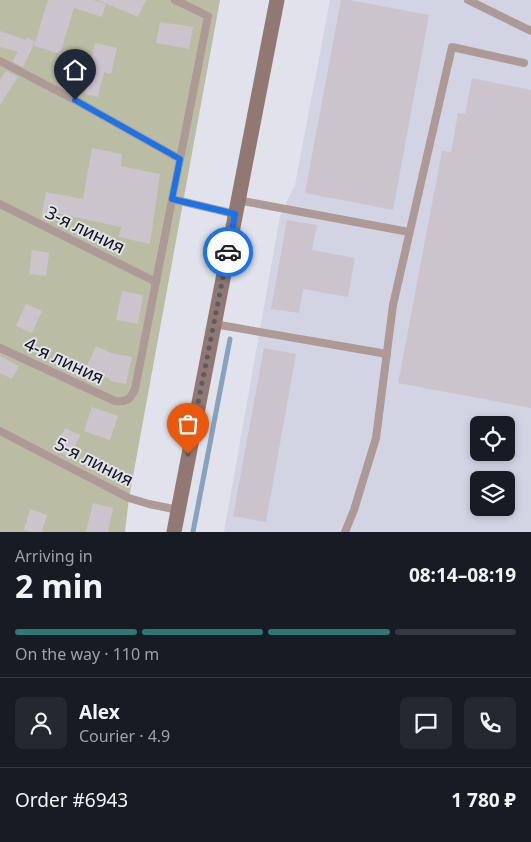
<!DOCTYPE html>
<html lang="en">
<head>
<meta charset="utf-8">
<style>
	:root { --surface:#171b24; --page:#242831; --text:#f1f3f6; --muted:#9ea1a6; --line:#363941; --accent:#2e7775 }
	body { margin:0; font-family:"Noto Sans",sans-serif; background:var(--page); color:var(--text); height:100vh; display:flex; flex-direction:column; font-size:19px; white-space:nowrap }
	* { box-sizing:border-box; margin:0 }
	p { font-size:16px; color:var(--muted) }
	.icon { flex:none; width:28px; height:28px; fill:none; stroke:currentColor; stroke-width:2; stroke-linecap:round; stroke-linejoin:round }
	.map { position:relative; height:532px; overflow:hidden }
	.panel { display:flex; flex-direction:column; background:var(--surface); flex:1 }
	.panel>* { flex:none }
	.buttons { position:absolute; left:470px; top:416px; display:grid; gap:10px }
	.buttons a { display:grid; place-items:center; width:45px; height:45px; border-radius:8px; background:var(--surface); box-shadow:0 2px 8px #0003; font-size:25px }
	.pin { position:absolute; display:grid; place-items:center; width:42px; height:42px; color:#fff; margin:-51px -21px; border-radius:50% 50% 50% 0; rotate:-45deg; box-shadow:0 0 5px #0007 }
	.pin .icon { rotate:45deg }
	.courier { position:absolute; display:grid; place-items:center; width:50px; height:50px; margin:-25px; border:4px solid #1a73e8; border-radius:50%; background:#fff; color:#222; box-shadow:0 1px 6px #0007 }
	.summary em { font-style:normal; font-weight:700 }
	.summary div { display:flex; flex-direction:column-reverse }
	.summary { display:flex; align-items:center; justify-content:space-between; height:85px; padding:0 15px }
	h1 { font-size:32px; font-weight:700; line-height:38px }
	.bar { display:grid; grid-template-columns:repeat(4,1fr); gap:8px 5px; align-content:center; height:60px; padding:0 15px }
	.bar i { height:6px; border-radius:4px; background:var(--line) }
	.bar .active { background:var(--accent) }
	.bar p { grid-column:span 4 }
	.line { display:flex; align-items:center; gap:12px; padding:0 15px; border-top:1px solid var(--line) }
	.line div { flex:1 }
	.round { display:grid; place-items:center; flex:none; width:52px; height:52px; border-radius:8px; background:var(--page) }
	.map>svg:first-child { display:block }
	.built { fill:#d2d4e4; fill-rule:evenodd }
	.green { fill:#babda3 }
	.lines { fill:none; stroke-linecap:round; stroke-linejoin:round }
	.stream { stroke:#87a2bd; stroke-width:5 }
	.building { fill:#cbc4cc }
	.service { stroke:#ad9a96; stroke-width:8 }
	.secondary { stroke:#917872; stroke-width:15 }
	.done { stroke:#5b5c62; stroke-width:5; stroke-dasharray:0 9 }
	.route { stroke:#1a73e8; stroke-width:6 }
	.labels { text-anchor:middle; stroke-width:4; stroke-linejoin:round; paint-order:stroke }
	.street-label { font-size:18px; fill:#131417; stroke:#e1e2ec }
</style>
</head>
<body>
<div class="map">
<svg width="531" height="532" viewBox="0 0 531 532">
	<rect width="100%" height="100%" fill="#e1e2ec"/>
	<!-- built -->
	<path class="built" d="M 330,0 L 531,0 L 531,532 L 224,532 L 280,216 L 295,185 ZM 479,425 L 506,425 L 506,452 L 479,452 ZM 479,480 L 506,480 L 506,508 L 479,508 Z"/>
	<!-- green -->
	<polygon class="green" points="0,0 220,0 129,498 125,532 0,532"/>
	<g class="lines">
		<!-- stream -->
		<polyline class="stream" points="193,532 230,339"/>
	</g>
	<!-- building -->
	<g class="building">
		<polygon points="48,0 93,0 106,4 102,17 74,8 60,54 34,46"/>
		<polygon points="98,0 146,0 138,17"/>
		<polygon points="341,0 349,0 429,15 393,210 305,193"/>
		<polygon points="160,22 193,27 189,49 156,43"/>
		<polygon points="0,31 26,40 27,37 35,42 23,67 12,61 18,52 0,47"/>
		<polygon points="95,43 117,48 111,74 104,72 98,97 85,94 91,70 89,69"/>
		<polygon points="6,71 18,77 0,105 0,80"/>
		<polygon points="472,78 531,90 531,408 398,383 442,151 451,152 458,113 465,114"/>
		<polygon points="92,148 122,154 121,166 160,174 150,244 119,237 121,227 56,213 54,221 41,218 46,192 83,199"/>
		<polygon points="287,220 317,225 312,250 355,258 348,297 303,289 299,313 271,309"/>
		<polygon points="32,250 49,253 46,276 29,274"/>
		<polygon points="122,291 143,295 138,324 116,320"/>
		<polygon points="26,304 42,311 32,333 16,326"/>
		<polygon points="96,346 111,353 132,357 126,384 110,381 110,379 86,368"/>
		<polygon points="264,348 296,354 266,522 233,516"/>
		<polygon points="0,356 19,366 12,379 0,373"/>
		<polygon points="92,407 118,416 110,440 84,431"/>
		<polygon points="65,428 80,435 70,457 55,450"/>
		<polygon points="93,503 113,508 108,532 86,532"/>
		<polygon points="30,509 47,515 42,532 31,532 24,530"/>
	</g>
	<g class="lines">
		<!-- service -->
		<g class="service">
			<polyline points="468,0 531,31"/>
			<polyline points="0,61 75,100 180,159"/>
			<polyline points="172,199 235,214"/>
			<polyline points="237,200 409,232"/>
			<polyline points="0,204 156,282"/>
			<polyline points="214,324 387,354"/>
			<path d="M 0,348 L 115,401 C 127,402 130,400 135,389 L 208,16 L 175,0"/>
			<polyline points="0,431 129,498 149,504 178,510"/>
			<polyline points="345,532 354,510 376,438 393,305 452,47 524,63"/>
		</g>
		<!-- secondary -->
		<polyline class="secondary" points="174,532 277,0"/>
	</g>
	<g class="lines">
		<!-- done -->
		<polyline class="done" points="188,454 228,252"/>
		<!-- route -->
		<polyline class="route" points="75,100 180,159 172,199 235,214 228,252"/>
	</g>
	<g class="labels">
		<!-- street labels -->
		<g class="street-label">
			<text transform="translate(85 230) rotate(26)" y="6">3-я линия</text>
			<text transform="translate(64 361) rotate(25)" y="6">4-я линия</text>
			<text transform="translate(94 462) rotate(27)" y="6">5-я линия</text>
		</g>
	</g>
</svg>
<div class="buttons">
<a><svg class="icon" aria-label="locate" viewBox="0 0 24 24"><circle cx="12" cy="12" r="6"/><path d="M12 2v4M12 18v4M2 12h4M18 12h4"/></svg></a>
<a><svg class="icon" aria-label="layers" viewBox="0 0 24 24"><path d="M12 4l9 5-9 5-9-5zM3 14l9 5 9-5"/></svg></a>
</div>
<div class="pin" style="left:188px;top:454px;background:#ea580c"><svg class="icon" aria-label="bag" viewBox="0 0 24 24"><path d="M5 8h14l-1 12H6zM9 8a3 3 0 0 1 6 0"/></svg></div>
<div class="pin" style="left:75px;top:100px;background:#1f2937"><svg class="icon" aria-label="home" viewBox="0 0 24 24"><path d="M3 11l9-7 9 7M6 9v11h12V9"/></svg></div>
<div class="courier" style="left:228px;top:252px"><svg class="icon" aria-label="car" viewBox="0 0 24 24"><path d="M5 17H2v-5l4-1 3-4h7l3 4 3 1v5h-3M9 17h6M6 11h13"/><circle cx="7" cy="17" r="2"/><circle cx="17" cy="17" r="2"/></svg></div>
</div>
<section class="panel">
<div class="summary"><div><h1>2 min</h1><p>Arriving in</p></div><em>08:14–08:19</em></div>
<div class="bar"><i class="active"></i><i class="active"></i><i class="active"></i><i></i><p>On the way · 110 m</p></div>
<div class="line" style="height:90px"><a class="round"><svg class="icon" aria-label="person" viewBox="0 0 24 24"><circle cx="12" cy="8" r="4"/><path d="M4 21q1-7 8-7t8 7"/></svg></a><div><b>Alex</b><p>Courier · 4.9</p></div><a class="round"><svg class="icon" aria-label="chat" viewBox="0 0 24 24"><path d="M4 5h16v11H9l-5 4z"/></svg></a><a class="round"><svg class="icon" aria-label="phone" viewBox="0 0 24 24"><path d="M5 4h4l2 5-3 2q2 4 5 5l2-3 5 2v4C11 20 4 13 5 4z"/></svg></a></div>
<div class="line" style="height:65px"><div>Order #6943</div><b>1 780 ₽</b></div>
</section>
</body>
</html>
